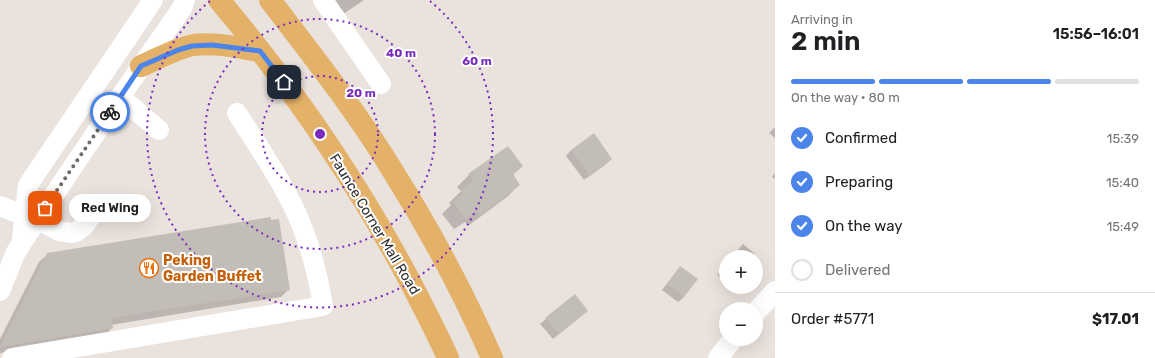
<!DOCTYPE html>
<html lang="en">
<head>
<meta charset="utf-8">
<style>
	:root { --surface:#fff; --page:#f6f6f6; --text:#202124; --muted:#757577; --line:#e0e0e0; --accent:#4b85e9 }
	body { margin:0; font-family:Rubik,sans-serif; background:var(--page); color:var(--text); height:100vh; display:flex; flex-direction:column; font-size:15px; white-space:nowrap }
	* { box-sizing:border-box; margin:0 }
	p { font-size:13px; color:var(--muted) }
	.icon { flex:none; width:22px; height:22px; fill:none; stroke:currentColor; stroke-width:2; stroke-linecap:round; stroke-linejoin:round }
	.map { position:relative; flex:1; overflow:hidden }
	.drawer { display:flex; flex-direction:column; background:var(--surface); width:380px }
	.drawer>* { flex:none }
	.buttons { position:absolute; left:719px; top:250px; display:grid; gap:8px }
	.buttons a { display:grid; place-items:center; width:44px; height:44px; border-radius:50%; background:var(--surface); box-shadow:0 4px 16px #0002; font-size:20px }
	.pin { position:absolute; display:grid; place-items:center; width:34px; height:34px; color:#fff; margin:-17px; border-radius:8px; box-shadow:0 2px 6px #0006 }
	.courier { position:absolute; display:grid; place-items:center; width:40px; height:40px; margin:-20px; border:3px solid #4b85e9; border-radius:50%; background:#fff; color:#222; box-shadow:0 1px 5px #0007 }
	.bubble { position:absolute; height:28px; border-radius:14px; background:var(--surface); box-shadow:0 4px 16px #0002; font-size:13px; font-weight:600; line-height:28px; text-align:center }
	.headline em { font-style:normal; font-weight:600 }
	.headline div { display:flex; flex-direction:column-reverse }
	.headline { display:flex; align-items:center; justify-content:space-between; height:68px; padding:0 16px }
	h1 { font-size:26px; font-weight:600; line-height:30px }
	.bar { display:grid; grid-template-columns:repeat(4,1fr); gap:6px 4px; align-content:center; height:48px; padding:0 16px }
	.bar i { height:5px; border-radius:3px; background:var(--line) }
	.bar .on { background:var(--accent) }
	.bar p { grid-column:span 4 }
	.line { display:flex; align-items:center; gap:10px; padding:0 16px; border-top:1px solid var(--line) }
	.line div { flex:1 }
	ol { padding:0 16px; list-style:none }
	li { display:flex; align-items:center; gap:12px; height:44px }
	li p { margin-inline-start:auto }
	li .icon { padding:4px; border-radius:50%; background:var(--accent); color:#fff; stroke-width:4 }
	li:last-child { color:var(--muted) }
	li i { width:22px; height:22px; border:2px solid var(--line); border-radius:50% }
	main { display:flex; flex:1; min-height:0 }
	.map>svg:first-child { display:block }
	.shadow { fill:#0003 }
	.building { fill:#c3bdb8 }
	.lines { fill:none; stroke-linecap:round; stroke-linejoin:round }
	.minor { stroke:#fff; stroke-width:20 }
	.major { stroke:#e4b169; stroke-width:22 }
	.done { stroke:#6d6a69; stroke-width:4; stroke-dasharray:0 7.2 }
	.route { stroke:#4b85e9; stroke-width:5 }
	.ring { fill:none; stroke:#7b2cbf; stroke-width:2; stroke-dasharray:2 4 }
	.labels { text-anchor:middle; stroke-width:4; stroke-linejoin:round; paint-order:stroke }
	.street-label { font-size:14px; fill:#2a2a2a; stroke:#fff }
	.food-label { font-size:14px; font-weight:bold; fill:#c56008; stroke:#fff; text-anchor:start }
	.centre { fill:#7b2cbf; stroke:#fff; stroke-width:2 }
	.ring-label { font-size:12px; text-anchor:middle; font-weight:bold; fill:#7b2cbf; stroke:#fff; stroke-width:4; stroke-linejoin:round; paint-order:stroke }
</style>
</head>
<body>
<main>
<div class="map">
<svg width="775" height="358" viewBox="0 0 775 358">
	<rect width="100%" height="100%" fill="#eae2dd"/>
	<!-- shadow -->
	<g class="shadow">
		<polygon points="327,0 364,0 339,17"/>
		<polygon points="775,127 775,138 769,133"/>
		<polygon points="571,150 611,159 605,165 584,180 566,156"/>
		<polygon points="522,166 513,175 519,185 508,196 468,226 465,222 454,229 442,214 451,205 449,203 461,191 457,187 469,175"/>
		<polygon points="775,173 775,179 772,177"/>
		<polygon points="743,244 755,254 753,257 732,257"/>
		<polygon points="48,254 289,289 281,297 111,325 112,328 104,336 0,353 0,339 39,262"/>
		<polygon points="726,264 726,283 717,275"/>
		<polygon points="680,267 684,297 678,302 662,290"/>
		<polygon points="732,287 738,287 735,290"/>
		<polygon points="581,316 553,339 540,324 546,319"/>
	</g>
	<!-- building -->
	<g class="building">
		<polygon points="594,133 612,159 590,176 571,150"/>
		<polygon points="508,146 523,166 513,174 520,185 480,215 477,211 466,219 453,201 463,194 460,190 473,181 468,174"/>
		<polygon points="271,217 271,220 279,219 290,290 111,318 113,328 0,347 47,253"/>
		<polygon points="680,266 698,279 684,297 667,284"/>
		<polygon points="575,294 588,311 559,334 545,318"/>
	</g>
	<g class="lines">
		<!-- minor -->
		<g class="minor">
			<polyline points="323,0 381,84"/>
			<polyline points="120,97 159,130"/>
			<polyline points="0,206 48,225 59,231 71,233 76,232 84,226 94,212"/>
			<polyline points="22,238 28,185 153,0"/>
			<polyline points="0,291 15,254 21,244 120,97 182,8 185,0"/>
			<polyline points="756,312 775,291"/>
			<path d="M 12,358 L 323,306 C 317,270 308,235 291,202 C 276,171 255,142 237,113"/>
			<polyline points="718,358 733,339"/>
		</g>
		<!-- major -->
		<g class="major">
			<path d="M 219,0 C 293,88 358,183 412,285 C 424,309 437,333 448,358"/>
			<path d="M 270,0 C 313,56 357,112 394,173 C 431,232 464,294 492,358"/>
			<path d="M 141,66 C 158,59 176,48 194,45 C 216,42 239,48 260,51"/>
		</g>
	</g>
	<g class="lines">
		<!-- done -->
		<polyline class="done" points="45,208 110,112"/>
		<!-- route -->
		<polyline class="route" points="110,112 141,66 178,50 192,46 212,45 260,51 284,82"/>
	</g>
	<!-- distance rings -->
	<g class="ring">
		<circle cx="320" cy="134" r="58"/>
		<circle cx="320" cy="134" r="115"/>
		<path d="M430 1A173 173 0 1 1 210 1"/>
	</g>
	<!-- icons -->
	<defs>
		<g id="restaurant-ring" transform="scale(1)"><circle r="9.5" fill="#fff" stroke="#e8710a" stroke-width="1.5"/><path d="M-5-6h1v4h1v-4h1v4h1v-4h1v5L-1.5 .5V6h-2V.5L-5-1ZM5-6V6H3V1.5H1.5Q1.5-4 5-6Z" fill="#e8710a"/></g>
	</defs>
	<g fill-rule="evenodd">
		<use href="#restaurant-ring" x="149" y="268"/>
	</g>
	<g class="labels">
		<!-- street labels -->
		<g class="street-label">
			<text transform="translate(375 224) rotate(59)" y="5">Faunce Corner Mall Road</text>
		</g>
		<!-- food labels -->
		<g class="food-label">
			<text x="163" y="265">Peking<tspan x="163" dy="16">Garden Buffet</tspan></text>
		</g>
	</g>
	<circle cx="320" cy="134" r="6" class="centre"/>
	<g class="ring-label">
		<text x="401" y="57">40 m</text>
		<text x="477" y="65">60 m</text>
		<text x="361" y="97">20 m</text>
	</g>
</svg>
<div class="buttons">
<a>+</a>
<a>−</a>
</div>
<div class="pin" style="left:45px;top:208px;background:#ea580c"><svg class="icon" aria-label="bag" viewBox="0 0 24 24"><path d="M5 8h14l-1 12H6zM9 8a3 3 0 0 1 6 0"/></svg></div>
<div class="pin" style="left:284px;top:82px;background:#1f2937"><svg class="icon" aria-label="home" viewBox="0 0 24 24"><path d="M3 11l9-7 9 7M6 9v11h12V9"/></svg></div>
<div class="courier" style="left:110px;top:112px"><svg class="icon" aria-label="bike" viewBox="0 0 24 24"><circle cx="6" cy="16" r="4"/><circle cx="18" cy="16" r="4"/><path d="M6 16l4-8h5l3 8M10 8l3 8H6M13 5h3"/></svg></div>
<div class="bubble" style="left:69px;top:194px;width:82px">Red Wing</div>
</div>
<section class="drawer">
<div class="headline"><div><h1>2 min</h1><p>Arriving in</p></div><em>15:56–16:01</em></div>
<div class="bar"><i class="on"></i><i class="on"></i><i class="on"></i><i></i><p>On the way · 80 m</p></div>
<ol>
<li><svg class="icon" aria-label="check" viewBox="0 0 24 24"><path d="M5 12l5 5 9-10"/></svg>Confirmed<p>15:39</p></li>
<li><svg class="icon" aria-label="check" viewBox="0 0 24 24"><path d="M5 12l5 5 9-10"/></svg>Preparing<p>15:40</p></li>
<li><svg class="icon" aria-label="check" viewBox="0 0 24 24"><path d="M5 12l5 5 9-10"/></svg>On the way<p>15:49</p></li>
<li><i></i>Delivered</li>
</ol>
<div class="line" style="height:52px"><div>Order #5771</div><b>$17.01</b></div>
</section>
</main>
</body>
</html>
